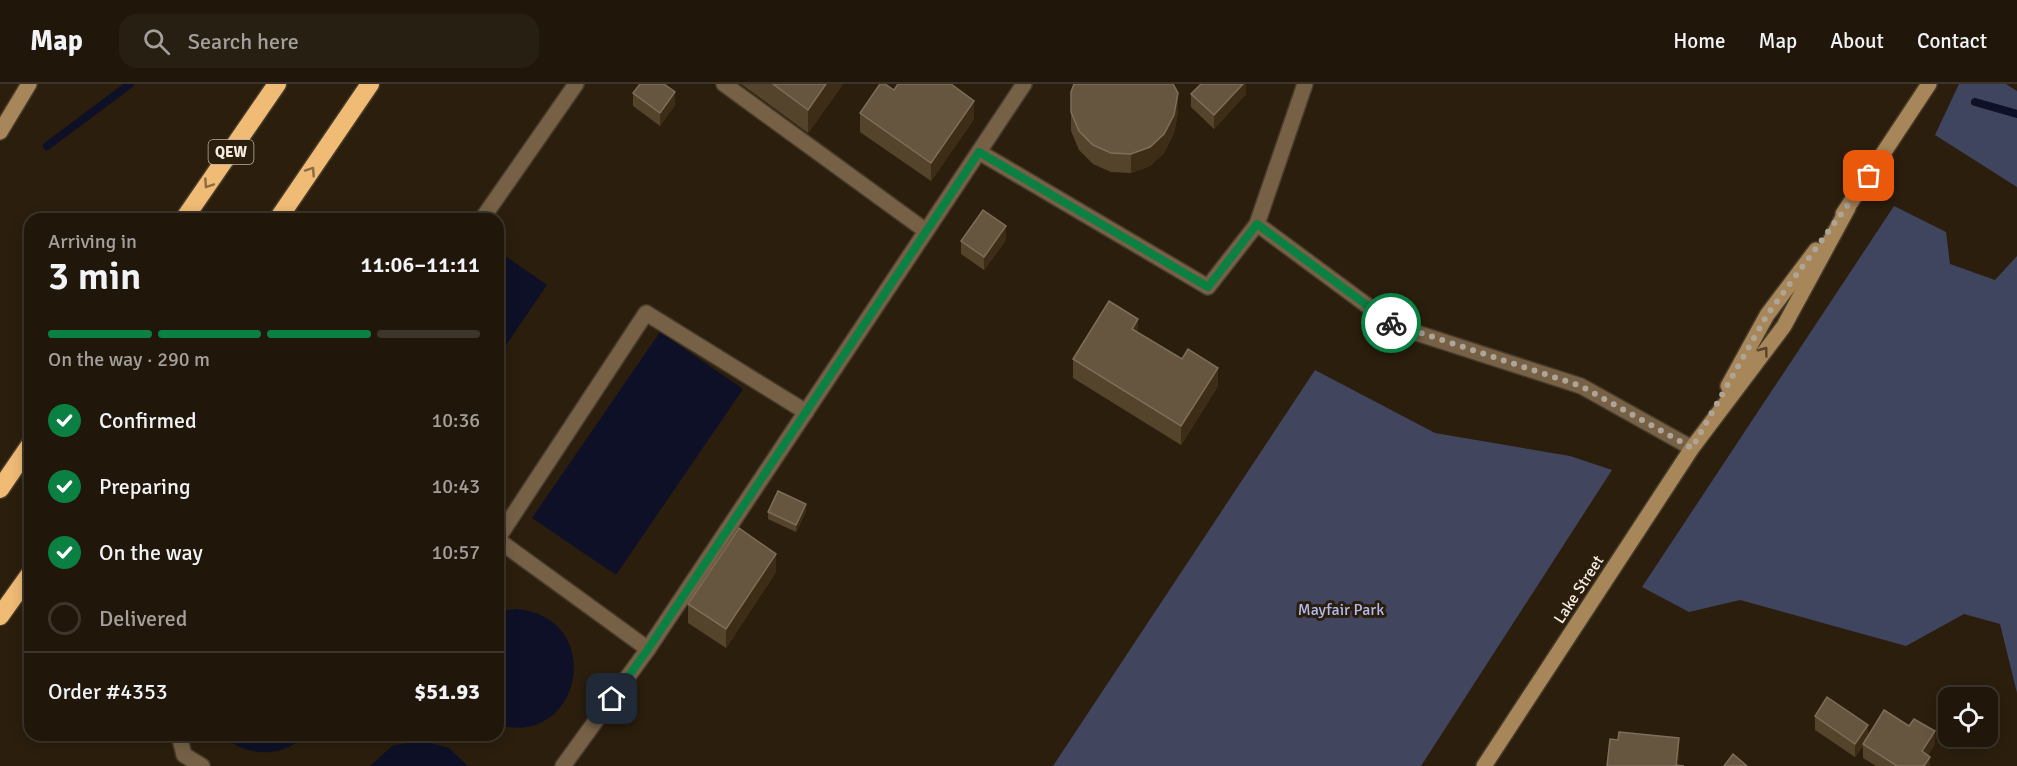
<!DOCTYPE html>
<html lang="en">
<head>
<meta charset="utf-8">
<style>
	:root { --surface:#20160a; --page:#281f13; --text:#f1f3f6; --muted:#a29f9c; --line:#3d352b; --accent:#0b8043 }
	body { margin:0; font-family:Signika,sans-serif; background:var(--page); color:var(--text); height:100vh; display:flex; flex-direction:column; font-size:22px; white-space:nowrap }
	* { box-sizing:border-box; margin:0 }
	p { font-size:20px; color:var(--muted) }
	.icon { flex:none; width:33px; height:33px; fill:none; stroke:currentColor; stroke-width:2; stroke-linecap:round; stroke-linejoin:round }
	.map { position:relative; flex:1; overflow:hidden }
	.drawer { position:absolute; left:24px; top:129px; width:480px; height:528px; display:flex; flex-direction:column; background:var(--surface); border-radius:18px; box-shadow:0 3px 15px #0003,0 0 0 2px var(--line) }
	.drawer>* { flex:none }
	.fabs { position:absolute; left:1938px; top:603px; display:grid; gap:12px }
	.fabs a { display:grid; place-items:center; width:60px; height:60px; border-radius:12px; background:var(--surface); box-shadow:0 3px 15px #0003,0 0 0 2px var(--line); font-size:30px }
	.pin { position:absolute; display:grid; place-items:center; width:51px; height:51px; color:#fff; margin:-26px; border-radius:12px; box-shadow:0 3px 9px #0006 }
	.courier { position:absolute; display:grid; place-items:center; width:60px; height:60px; margin:-30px; border:4px solid #0b8043; border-radius:50%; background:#fff; color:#222; box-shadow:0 2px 8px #0007 }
	.head em { font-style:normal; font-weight:600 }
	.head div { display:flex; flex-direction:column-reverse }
	.head { display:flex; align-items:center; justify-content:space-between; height:102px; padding:0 24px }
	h1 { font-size:39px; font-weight:600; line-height:45px }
	.bar { display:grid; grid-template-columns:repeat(4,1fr); gap:9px 6px; align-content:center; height:72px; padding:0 24px }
	.bar i { height:8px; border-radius:4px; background:var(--line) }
	.bar .selected { background:var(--accent) }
	.bar p { grid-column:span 4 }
	.line { display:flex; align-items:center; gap:15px; padding:0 24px; border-top:2px solid var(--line) }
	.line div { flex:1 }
	ol { padding:0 24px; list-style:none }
	li { display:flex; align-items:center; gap:18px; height:66px }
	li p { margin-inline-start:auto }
	li .icon { padding:6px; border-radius:50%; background:var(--accent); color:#fff; stroke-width:4 }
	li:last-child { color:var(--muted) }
	li i { width:33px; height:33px; border:3px solid var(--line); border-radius:50% }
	header { display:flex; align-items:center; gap:36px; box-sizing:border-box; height:84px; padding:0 30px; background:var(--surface); border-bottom:2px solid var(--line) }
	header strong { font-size:28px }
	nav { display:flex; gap:33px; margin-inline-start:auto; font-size:21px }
	.search { width:420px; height:54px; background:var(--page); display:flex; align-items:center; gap:15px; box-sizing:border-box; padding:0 21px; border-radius:18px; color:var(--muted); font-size:22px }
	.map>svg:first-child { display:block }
	.green { fill:#41455e }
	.forest { fill:#3f445f }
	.water { fill:#0e1027 }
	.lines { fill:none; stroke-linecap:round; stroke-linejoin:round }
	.stream { stroke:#0e1027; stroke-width:8 }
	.lane-casing { stroke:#473b2b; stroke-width:18 }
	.secondary-casing { stroke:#473b2b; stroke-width:18 }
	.highway-casing { stroke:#473b2b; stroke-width:21 }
	.lane { stroke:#766147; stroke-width:15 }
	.secondary { stroke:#a7865a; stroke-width:15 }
	.highway { stroke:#efbb75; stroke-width:18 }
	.wall { fill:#55442c }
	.shaded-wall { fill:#3d2d17 }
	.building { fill:#66563f; stroke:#7d6e59; stroke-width:1.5 }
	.oneway { stroke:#8d6c41 }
	.oneway2 { stroke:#564228 }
	.done { stroke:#afa597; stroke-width:6; stroke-dasharray:0 10.8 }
	.route { stroke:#0b8043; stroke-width:8 }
	.labels { text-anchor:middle; stroke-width:6; stroke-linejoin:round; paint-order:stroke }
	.shield { fill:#2b1e0d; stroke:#b9afa2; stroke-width:1.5 }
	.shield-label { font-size:15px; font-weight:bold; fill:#f6ede2 }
	.street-label { font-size:16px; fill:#f6ede2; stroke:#2b1e0d }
	.park-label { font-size:16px; fill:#b3bcf2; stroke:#2b1e0d }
</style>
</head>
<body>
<header>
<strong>Map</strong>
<div class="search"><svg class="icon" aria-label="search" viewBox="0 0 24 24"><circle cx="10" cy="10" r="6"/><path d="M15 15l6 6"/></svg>Search here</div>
<nav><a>Home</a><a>Map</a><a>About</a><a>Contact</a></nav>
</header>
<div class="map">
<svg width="2017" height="682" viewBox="0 0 2017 682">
	<rect width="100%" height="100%" fill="#2b1e0d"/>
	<!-- green -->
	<polygon class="green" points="1315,286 1435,349 1570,372 1612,386 1421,682 1053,682"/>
	<!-- forest -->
	<g class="forest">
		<polygon points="1959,0 2006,0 2017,7 2017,103 1935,51"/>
		<polygon points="1894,122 1946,148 1950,180 1995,196 2017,172 2017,609 2000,540 1964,530 1906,562 1740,516 1689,528 1642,503"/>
	</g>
	<!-- water -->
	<g class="water">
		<polygon points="507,173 547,201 498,273 498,187"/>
		<polygon points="660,248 743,305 616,491 532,434"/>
		<path d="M 517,525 C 607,534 582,664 498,641 L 498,527 Z"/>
		<path d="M 221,651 L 306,651 C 281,675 246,673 221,651 Z"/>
		<polygon points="420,656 449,664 468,682 370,682 392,662"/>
	</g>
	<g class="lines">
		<!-- stream -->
		<g class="stream">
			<polyline points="1975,18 2017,30"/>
			<polyline points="47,62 130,0"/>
		</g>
		<!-- lane casing -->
		<g class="lane-casing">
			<g id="lane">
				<polyline points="724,0 926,147"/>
				<polyline points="979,68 1208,203 1257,140 1395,242 1581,302 1692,364"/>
				<polyline points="482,135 576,0"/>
				<polyline points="1257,140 1305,0"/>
				<polyline points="498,454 646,229 806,328"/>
				<polyline points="498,456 648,565"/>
				<polyline points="179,651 184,671 202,682"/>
				<polyline points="563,682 648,565 1024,0"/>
			</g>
		</g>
		<!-- secondary casing -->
		<g class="secondary-casing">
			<g id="secondary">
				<polyline points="0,48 29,0"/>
				<polyline points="1843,130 1929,0"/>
				<polyline points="1728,302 1767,231 1816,166"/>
				<polyline points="1484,682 1692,364 1784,242 1848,124"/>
			</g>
		</g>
		<!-- highway casing -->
		<g class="highway-casing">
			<g id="highway">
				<polyline points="184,135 277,0"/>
				<polyline points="278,135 370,0"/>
				<polyline points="0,405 30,361"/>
				<polyline points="0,532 30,490"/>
			</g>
		</g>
		<!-- lane -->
		<use href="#lane" class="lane"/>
		<!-- secondary -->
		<use href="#secondary" class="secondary"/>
		<!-- highway -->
		<use href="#highway" class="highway"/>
	</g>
	<!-- wall -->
	<g class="wall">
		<polygon points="741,0 843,0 808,49"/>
		<polygon points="1246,0 1246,10 1214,45 1191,23 1191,10"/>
		<polygon points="894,6 974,35 931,97 860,48 860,29"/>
		<polygon points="1071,8 1178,28 1174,49 1164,69 1150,82 1131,89 1111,88 1093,80 1079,66 1071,47"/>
		<polygon points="633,9 675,21 660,42 633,22"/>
		<polygon points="1006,156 984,186 961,170 961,157"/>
		<polygon points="1138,249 1218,302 1181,361 1073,294 1073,275"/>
		<polygon points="806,427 796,448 768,435 768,428"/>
		<polygon points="776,488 726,564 688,539 688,520"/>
		<polygon points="1815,632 1868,652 1935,660 1928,671 1930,682 1876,682 1863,674 1863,662 1855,673 1815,646"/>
	</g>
	<!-- shaded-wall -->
	<g class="shaded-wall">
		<polygon points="826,0 843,0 808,49 808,26"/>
		<polygon points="1243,0 1246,0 1246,10 1214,45 1214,31"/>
		<polygon points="675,8 675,21 660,42 660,29"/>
		<polygon points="1178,9 1178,28 1174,49 1164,69 1150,82 1131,89 1131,70"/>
		<polygon points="974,17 974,35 931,97 931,79"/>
		<polygon points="1006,142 1006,156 984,186 984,173"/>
		<polygon points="1138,235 1138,254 1132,245"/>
		<polygon points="1218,284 1218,302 1181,361 1181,342"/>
		<polygon points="806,420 806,427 796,448 796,441"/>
		<polygon points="776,470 776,488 726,564 726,545"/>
		<polygon points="1868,641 1868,654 1855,673 1855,660"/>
		<polygon points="1935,647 1935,660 1922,680 1922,667"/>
		<polygon points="1679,654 1679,673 1678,682 1676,682"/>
		<polygon points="1930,673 1930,682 1924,682"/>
	</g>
	<!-- building -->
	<g class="building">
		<polygon points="640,0 664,0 675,8 660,29 633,9"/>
		<polygon points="773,0 826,0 808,26"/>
		<polygon points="880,0 885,0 894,6 898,0 951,0 974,17 931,79 860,29"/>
		<polygon points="1074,0 1173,0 1178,9 1174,31 1164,50 1150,63 1131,70 1111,69 1093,61 1079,47 1071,28 1071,8"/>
		<polygon points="1201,0 1243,0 1214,31 1191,10"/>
		<polygon points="983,126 1006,142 984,173 961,157"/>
		<polygon points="1109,217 1138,235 1132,245 1182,275 1188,265 1218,284 1181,342 1073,275"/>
		<polygon points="778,407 806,420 796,441 768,428"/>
		<polygon points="739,444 776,470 726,545 688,520"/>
		<polygon points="1827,613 1868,641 1855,660 1815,632"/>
		<polygon points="1884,626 1909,642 1914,635 1935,647 1922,667 1930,673 1924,682 1897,682 1863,660"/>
		<polygon points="1619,648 1679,654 1676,681 1684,682 1607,682 1610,655 1618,656"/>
		<polygon points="1733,670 1747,682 1724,682"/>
	</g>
	<!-- one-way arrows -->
	<defs><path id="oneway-chevron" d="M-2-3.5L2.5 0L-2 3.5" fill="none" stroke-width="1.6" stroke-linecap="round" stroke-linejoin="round" transform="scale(1.5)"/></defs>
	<g class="oneway">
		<use href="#oneway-chevron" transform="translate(311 87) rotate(-56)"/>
		<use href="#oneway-chevron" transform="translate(208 100) rotate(124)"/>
	</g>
	<use class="oneway2" href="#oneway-chevron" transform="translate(1764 267) rotate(-53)"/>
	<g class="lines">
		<!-- done -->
		<polyline class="done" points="1391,239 1581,302 1692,364 1767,231 1869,92"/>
		<!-- route -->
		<polyline class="route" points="612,615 648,565 979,68 1208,203 1257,140 1391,239"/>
	</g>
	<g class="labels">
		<!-- shield labels -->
		<rect class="shield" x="208.5" y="56" width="45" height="24" rx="4.5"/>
		<g class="shield-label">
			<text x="231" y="73">QEW</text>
		</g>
		<!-- street labels -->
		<g class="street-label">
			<text transform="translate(1578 505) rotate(-57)" y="6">Lake Street</text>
		</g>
		<!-- park labels -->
		<g class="park-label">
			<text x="1341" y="531">Mayfair Park</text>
		</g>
	</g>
</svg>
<div class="fabs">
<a><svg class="icon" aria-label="locate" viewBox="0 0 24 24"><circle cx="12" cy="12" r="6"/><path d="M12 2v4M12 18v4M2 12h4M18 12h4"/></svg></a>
</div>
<div class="pin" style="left:1869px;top:92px;background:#ea580c"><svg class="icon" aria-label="bag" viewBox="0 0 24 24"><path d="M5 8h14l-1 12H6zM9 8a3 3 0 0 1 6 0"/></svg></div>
<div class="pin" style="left:612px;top:615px;background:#1f2937"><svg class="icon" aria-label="home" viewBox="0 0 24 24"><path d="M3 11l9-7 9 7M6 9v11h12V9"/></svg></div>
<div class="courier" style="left:1391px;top:239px"><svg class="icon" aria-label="bike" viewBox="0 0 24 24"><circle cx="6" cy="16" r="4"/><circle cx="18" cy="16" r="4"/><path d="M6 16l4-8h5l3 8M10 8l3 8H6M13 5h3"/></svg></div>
<section class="drawer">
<div class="head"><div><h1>3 min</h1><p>Arriving in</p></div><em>11:06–11:11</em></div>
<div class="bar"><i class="selected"></i><i class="selected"></i><i class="selected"></i><i></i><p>On the way · 290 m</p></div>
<ol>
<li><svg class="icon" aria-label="check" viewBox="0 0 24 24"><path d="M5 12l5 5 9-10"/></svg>Confirmed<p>10:36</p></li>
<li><svg class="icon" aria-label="check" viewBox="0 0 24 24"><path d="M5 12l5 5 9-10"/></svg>Preparing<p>10:43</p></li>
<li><svg class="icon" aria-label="check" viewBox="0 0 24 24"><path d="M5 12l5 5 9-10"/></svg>On the way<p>10:57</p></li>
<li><i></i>Delivered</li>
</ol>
<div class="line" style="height:78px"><div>Order #4353</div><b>$51.93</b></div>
</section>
</div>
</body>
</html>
